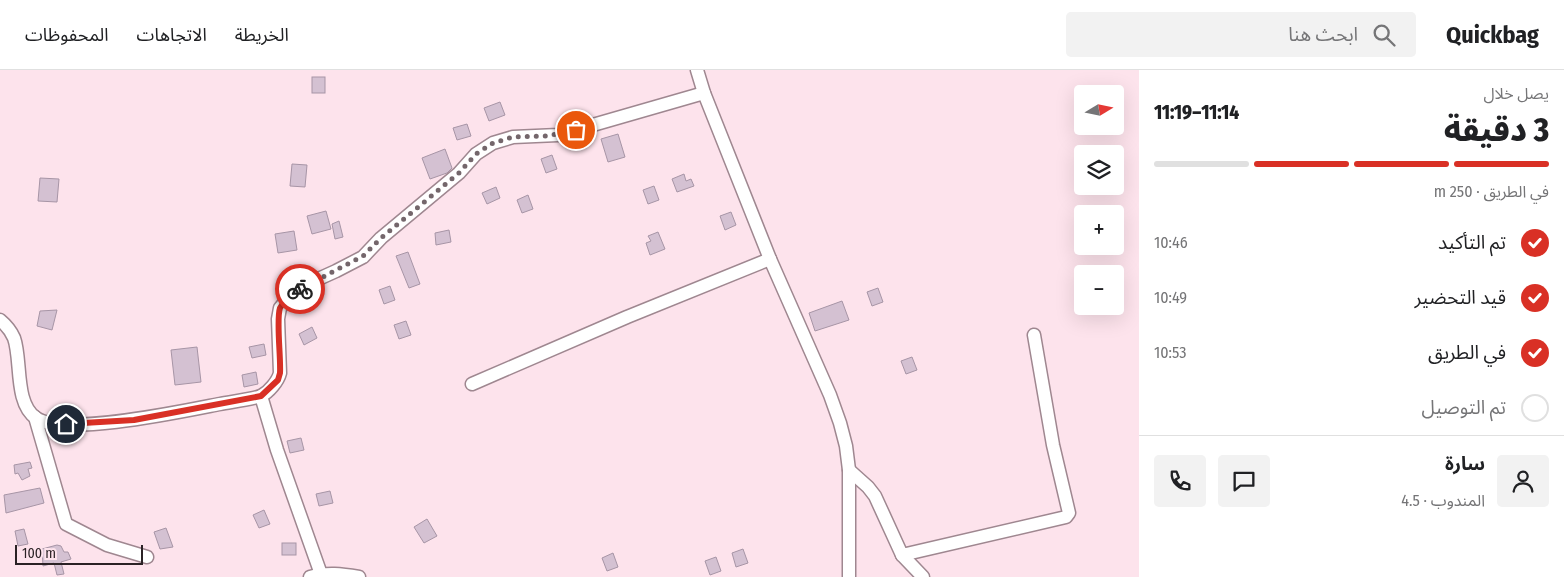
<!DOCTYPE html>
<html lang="ar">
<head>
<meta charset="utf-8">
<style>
	:root { --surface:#fff; --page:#f2f2f2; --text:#202124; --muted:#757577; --line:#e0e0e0; --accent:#d93025 }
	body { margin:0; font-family:"Fira Sans Condensed","Noto Sans Arabic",sans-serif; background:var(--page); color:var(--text); direction:rtl; height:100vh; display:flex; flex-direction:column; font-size:19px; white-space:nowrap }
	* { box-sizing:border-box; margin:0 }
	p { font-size:16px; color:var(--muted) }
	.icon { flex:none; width:28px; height:28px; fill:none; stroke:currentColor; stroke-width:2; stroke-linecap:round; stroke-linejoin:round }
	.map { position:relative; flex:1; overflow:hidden; direction:ltr }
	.sheet { display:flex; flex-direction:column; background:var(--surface); width:425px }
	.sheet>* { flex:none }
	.needle { width:32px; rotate:80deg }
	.fabs { position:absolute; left:1074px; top:15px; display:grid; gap:10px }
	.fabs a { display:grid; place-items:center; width:50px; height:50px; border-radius:5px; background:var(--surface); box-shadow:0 5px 20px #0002; font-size:25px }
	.scale { position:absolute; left:15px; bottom:12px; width:128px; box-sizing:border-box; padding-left:5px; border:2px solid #2b2225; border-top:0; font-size:14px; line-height:18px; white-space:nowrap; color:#2b2225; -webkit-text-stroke:4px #fde3ec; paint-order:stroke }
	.pin { position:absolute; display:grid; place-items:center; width:42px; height:42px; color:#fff; margin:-21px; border:2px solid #fff; border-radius:50%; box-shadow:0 1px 5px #0007 }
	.courier { position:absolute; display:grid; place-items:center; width:50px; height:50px; margin:-25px; border:4px solid #d93025; border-radius:50%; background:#fff; color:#222; box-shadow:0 1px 6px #0007 }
	.head em { font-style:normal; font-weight:800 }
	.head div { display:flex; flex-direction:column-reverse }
	.head { display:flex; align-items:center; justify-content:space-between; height:85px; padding:0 15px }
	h1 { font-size:32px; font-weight:800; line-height:38px }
	.bar { display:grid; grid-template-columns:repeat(4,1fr); gap:8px 5px; align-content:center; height:60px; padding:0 15px }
	.bar i { height:6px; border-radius:4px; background:var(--line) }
	.bar .selected { background:var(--accent) }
	.bar p { grid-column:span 4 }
	.line { display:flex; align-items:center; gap:12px; padding:0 15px; border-top:1px solid var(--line) }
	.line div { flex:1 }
	.round { display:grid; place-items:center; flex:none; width:52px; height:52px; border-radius:5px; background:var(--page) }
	ol { padding:0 15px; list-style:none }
	li { display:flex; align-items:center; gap:15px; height:55px }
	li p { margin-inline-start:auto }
	li .icon { padding:5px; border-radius:50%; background:var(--accent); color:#fff; stroke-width:4 }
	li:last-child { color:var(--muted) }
	li i { width:28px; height:28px; border:2px solid var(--line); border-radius:50% }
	header { display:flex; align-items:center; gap:30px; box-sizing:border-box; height:70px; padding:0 25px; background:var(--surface); border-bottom:1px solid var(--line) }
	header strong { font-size:24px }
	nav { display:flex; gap:28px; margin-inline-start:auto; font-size:18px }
	.search { width:350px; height:45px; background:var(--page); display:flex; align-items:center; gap:12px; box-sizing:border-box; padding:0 18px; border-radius:5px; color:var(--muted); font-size:19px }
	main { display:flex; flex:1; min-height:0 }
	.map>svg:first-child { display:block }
	.building { fill:#d4c1d2; stroke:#a795a6 }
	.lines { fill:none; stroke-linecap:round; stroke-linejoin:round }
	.minor-casing { stroke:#9f8790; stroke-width:15 }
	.minor { stroke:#fff; stroke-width:12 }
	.done { stroke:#74666b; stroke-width:5; stroke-dasharray:0 9 }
	.route { stroke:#d93025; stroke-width:6 }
</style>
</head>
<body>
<header>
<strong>Quickbag</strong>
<div class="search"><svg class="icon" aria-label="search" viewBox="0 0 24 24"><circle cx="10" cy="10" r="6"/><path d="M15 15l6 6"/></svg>ابحث هنا</div>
<nav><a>الخريطة</a><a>الاتجاهات</a><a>المحفوظات</a></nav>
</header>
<main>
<section class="sheet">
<div class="head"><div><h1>3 دقيقة</h1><p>يصل خلال</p></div><em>11:14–11:19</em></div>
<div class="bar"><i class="selected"></i><i class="selected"></i><i class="selected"></i><i></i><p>في الطريق · 250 m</p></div>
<ol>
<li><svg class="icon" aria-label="check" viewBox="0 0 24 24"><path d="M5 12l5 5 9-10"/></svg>تم التأكيد<p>10:46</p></li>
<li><svg class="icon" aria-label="check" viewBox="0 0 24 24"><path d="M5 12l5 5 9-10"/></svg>قيد التحضير<p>10:49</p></li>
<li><svg class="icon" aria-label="check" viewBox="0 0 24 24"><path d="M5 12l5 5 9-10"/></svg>في الطريق<p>10:53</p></li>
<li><i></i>تم التوصيل</li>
</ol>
<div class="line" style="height:90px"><a class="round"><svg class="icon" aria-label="person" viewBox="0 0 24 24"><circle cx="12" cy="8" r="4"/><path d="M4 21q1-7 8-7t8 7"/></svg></a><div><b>سارة</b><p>المندوب · 4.5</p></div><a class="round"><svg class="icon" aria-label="chat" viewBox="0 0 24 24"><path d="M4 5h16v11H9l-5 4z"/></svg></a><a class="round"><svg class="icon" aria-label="phone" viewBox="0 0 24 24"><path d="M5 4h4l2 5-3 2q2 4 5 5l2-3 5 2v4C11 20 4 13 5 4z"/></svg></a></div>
</section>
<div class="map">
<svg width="1139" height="507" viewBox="0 0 1139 507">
	<rect width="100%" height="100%" fill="#fde3ec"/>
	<!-- building -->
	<g class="building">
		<rect x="312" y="7" width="13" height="16"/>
		<polygon points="500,32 505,45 489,51 484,38"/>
		<polygon points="467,54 471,66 457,70 453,58"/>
		<polygon points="618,64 625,87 608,92 601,69"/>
		<polygon points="445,79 452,98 447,103 430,109 422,88"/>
		<polygon points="552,85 557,99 546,103 541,89"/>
		<polygon points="292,94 307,95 305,117 290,116"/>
		<polygon points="684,104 686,111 691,109 694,116 677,122 672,109"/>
		<polygon points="40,108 59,109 57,132 38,131"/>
		<polygon points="654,116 659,130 648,134 643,120"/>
		<polygon points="496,117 500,128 487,134 482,123"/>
		<polygon points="528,125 533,139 522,143 517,130"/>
		<polygon points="326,141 331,159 312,164 307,146"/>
		<polygon points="731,142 736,155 725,160 720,146"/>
		<polygon points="339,151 343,167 335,169 332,154"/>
		<polygon points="449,160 451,172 436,175 435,163"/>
		<polygon points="294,161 297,180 278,183 275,164"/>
		<polygon points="658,162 665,179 650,185 646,173 651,171 648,166"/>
		<polygon points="408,182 420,214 409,218 396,186"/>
		<polygon points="390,216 395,230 384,234 379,220"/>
		<polygon points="878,218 883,232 872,236 867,222"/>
		<polygon points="842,231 849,250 815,261 809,243"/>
		<polygon points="57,240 52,260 37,256 40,241"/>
		<polygon points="406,251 411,265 399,269 394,255"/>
		<polygon points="312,257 317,268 304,275 299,264"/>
		<polygon points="264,274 266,285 252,288 249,277"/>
		<polygon points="197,277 201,312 175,315 171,280"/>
		<polygon points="912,287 917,300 906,304 901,291"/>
		<polygon points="256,302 258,314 244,317 242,305"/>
		<polygon points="301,368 304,380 290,383 287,371"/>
		<polygon points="30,392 32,398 28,399 30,406 22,410 18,403 15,404 14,395"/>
		<polygon points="40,418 44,433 6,443 4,425"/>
		<polygon points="330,421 333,433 319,436 316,424"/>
		<polygon points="264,440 270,454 259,458 253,445"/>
		<polygon points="427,449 437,466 424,473 414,457"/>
		<polygon points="166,458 173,477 160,479 154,462"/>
		<polygon points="24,459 28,474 18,476 15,461"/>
		<rect x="282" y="473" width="14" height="12"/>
		<polygon points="57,475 61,476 64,482 68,482 71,489 61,492 64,504 57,505 54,493 43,496 42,479"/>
		<polygon points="743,479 748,493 736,497 732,483"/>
		<polygon points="613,483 618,497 607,501 602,488"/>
		<polygon points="716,487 721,501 710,505 705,491"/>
	</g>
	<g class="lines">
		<!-- minor casing -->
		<g class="minor-casing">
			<g id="minor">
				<polyline points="697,0 704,23 770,189 830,325 840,353 846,376 849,400 849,507"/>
				<path d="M 0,250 C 6,255 11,261 14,268 C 22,290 14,333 36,348 C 64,367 184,341 220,334 C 230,332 253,329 261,326 C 269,322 278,311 280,303 L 278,249 L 280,238 L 289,227 L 305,215 L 336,201 L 363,187 L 381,168 L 459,103 L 476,84 L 493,73 L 513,67 L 558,65 L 704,23"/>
				<polyline points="472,314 627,247 770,189"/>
				<polyline points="261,326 277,380 322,507"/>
				<polyline points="35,347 66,454 107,475 147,487"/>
				<polyline points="849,400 868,417 875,426 902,485 1066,447 1069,443 1053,375 1034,265"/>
				<polyline points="902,485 923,507"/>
				<path d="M 310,507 C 327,502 342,504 359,507"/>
			</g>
		</g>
		<!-- minor -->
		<use href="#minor" class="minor"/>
	</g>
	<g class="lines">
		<!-- done -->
		<polyline class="done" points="300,219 363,186 381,168 459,103 476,84 493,73 513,67 547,66 576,60"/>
		<!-- route -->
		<path class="route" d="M 66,354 L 134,350 L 261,326 L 278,310 L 280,303 C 281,288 276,249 280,238 C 284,230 293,224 300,219"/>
	</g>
</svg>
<div class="fabs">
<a><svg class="needle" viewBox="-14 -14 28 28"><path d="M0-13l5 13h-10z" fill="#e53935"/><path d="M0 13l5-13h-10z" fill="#757577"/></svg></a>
<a><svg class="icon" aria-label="layers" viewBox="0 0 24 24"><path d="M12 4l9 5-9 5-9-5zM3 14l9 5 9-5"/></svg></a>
<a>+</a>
<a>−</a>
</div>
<div class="scale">100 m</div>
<div class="pin" style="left:576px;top:60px;background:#ea580c"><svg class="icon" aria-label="bag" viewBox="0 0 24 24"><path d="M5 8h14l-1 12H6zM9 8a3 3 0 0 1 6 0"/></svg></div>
<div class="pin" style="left:66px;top:354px;background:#1f2937"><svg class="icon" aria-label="home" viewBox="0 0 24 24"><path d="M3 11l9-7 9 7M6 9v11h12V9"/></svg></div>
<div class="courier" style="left:300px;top:219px"><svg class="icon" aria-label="bike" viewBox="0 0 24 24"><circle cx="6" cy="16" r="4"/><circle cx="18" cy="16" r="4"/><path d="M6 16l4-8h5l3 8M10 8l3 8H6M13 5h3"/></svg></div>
</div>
</main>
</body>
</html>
